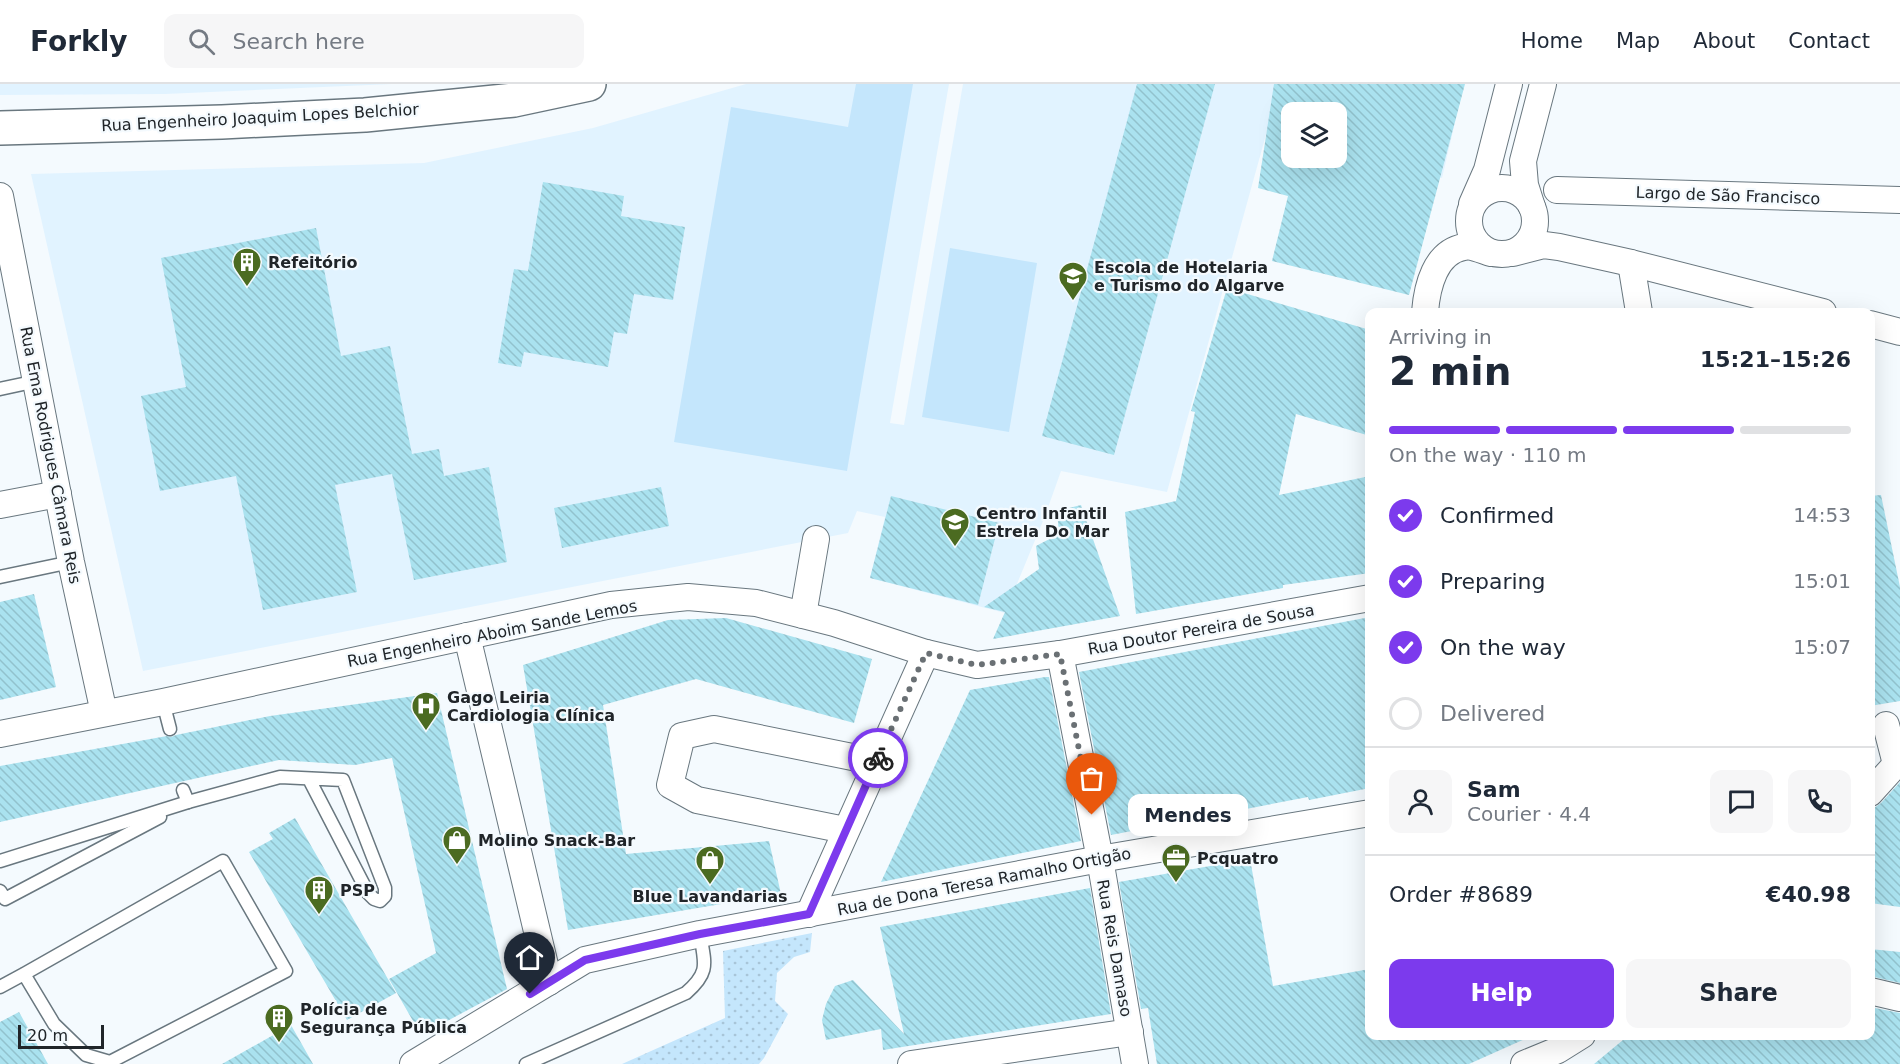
<!DOCTYPE html>
<html lang="en">
<head>
<meta charset="utf-8">
<style>
	:root { --surface:#fff; --page:#f6f6f7; --text:#1f2937; --muted:#747a83; --line:#e0e1e3; --accent:#7c3aed }
	body { margin:0; font-family:"DejaVu Sans",sans-serif; background:var(--page); color:var(--text); height:100vh; display:flex; flex-direction:column; font-size:22px; white-space:nowrap }
	* { box-sizing:border-box; margin:0 }
	p { font-size:20px; color:var(--muted) }
	.icon { flex:none; width:33px; height:33px; fill:none; stroke:currentColor; stroke-width:2; stroke-linecap:round; stroke-linejoin:round }
	.map { position:relative; flex:1; overflow:hidden }
	.drawer { position:absolute; left:1365px; top:224px; width:510px; height:732px; display:flex; flex-direction:column; background:var(--surface); border-radius:12px; box-shadow:0 6px 24px #0002 }
	.drawer>* { flex:none }
	.tools { position:absolute; left:1281px; top:18px; display:grid; gap:12px }
	.tools a { display:grid; place-items:center; width:66px; height:66px; border-radius:12px; background:var(--surface); box-shadow:0 6px 24px #0002; font-size:30px }
	.scale { position:absolute; left:18px; bottom:15px; width:86px; box-sizing:border-box; padding-left:6px; border:3px solid #202529; border-top:0; font-size:16px; line-height:21px; white-space:nowrap; color:#202529; -webkit-text-stroke:4px #f4fafe; paint-order:stroke }
	.pin { position:absolute; display:grid; place-items:center; width:51px; height:51px; color:#fff; margin:-62px -26px; border-radius:50% 50% 50% 0; rotate:-45deg; box-shadow:0 0 6px #0007 }
	.pin .icon { rotate:45deg }
	.courier { position:absolute; display:grid; place-items:center; width:60px; height:60px; margin:-30px; border:4px solid #7c3aed; border-radius:50%; background:#fff; color:#222; box-shadow:0 2px 8px #0007 }
	.bubble { position:absolute; height:42px; border-radius:12px; background:var(--surface); box-shadow:0 6px 24px #0002; font-size:20px; font-weight:800; line-height:42px; text-align:center }
	.overview em { font-style:normal; font-weight:800 }
	.overview div { display:flex; flex-direction:column-reverse }
	.overview { display:flex; align-items:center; justify-content:space-between; height:102px; padding:0 24px }
	h1 { font-size:39px; font-weight:800; line-height:45px }
	.bar { display:grid; grid-template-columns:repeat(4,1fr); gap:9px 6px; align-content:center; height:72px; padding:0 24px }
	.bar i { height:8px; border-radius:4px; background:var(--line) }
	.bar .current { background:var(--accent) }
	.bar p { grid-column:span 4 }
	.line { display:flex; align-items:center; gap:15px; padding:0 24px; border-top:2px solid var(--line) }
	.line div { flex:1 }
	.round { display:grid; place-items:center; flex:none; width:63px; height:63px; border-radius:12px; background:var(--page) }
	ol { padding:0 24px; list-style:none }
	li { display:flex; align-items:center; gap:18px; height:66px }
	li p { margin-inline-start:auto }
	li .icon { padding:6px; border-radius:50%; background:var(--accent); color:#fff; stroke-width:4 }
	li:last-child { color:var(--muted) }
	li i { width:33px; height:33px; border:3px solid var(--line); border-radius:50% }
	.action { display:flex; gap:12px; margin-top:auto; padding:12px 24px }
	.action a { flex:1; height:69px; border-radius:12px; background:var(--accent); color:#fff; font-size:24px; font-weight:800; line-height:69px; text-align:center }
	.action a+a { background:var(--page); color:var(--text) }
	header { display:flex; align-items:center; gap:36px; box-sizing:border-box; height:84px; padding:0 30px; background:var(--surface); border-bottom:2px solid var(--line) }
	header strong { font-size:28px }
	nav { display:flex; gap:33px; margin-inline-start:auto; font-size:21px }
	.search { width:420px; height:54px; background:var(--page); display:flex; align-items:center; gap:15px; box-sizing:border-box; padding:0 21px; border-radius:12px; color:var(--muted); font-size:22px }
	.map>svg:first-child { display:block }
	.built { fill:#e1f3ff }
	.grass { fill:url(#grass-dots) }
	.pitch { fill:#c4e6fc }
	.building { fill:url(#building-back-hatch); fill-rule:evenodd }
	.lines { fill:none; stroke-linecap:round; stroke-linejoin:round }
	.lane-casing { stroke:#69777f; stroke-width:15 }
	.street-casing { stroke:#69777f; stroke-width:28 }
	.secondary-casing { stroke:#69777f; stroke-width:36 }
	.lane { stroke:#fff; stroke-width:12 }
	.street { stroke:#fff; stroke-width:26 }
	.secondary { stroke:#fff; stroke-width:33 }
	.done { stroke:#6a7074; stroke-width:6; stroke-dasharray:0 10.8 }
	.route { stroke:#7c3aed; stroke-width:8 }
	.labels { text-anchor:middle; stroke-width:4.5; stroke-linejoin:round; paint-order:stroke }
	.street-label { font-size:16px; fill:#202529; stroke:#f4fafe }
	.poi-label { font-size:16px; font-weight:bold; fill:#202529; stroke:#f4fafe; text-anchor:start }
</style>
</head>
<body>
<header>
<strong>Forkly</strong>
<div class="search"><svg class="icon" aria-label="search" viewBox="0 0 24 24"><circle cx="10" cy="10" r="6"/><path d="M15 15l6 6"/></svg>Search here</div>
<nav><a>Home</a><a>Map</a><a>About</a><a>Contact</a></nav>
</header>
<div class="map">
<svg width="1900" height="980" viewBox="0 0 1900 980">
	<defs>
		<pattern id="grass-dots" width="8" height="8" patternUnits="userSpaceOnUse" patternTransform="scale(1.5)"><rect width="8" height="8" fill="#c4e6fc"/><path d="M2 2h.1M6 6h.1" fill="none" stroke="#a8c5d8" stroke-width="1.8" stroke-linecap="round"/></pattern>
		<pattern id="building-back-hatch" width="6" height="6" patternUnits="userSpaceOnUse" patternTransform="scale(1.5)"><rect width="6" height="6" fill="#aae2ef"/><path d="M-1 5l2 2M0 0l6 6M5-1l2 2" fill="none" stroke="#92c2cd"/></pattern>
	</defs>
	<rect width="100%" height="100%" fill="#f4fafe"/>
	<!-- built -->
	<g class="built">
		<polygon points="0,0 392,0 165,10 0,11"/>
		<polygon points="746,0 949,0 890,339 904,341 963,0 1464,0 1442,94 1337,66 1336,28 1292,28 1267,47 1167,408 1061,387 1045,432 1005,529 870,494 885,433 857,427 848,449 143,587 31,90 424,79 593,44"/>
	</g>
	<!-- grass -->
	<polygon class="grass" points="812,849 810,868 794,873 777,889 775,917 788,930 764,974 759,980 622,980 725,934 723,867"/>
	<!-- pitch -->
	<g class="pitch">
		<polygon points="856,0 913,0 847,387 674,358 731,23 848,43"/>
		<polygon points="950,164 1037,179 1009,348 922,333"/>
	</g>
	<!-- building -->
	<g class="building">
		<polygon points="1137,0 1215,0 1114,371 1042,352"/>
		<path d="M 1274,0 L 1465,0 L 1409,211 L 1272,177 L 1288,112 L 1258,104 ZM 1292,28 L 1336,28 L 1336,74 L 1292,74 Z"/>
		<polygon points="543,98 624,112 621,132 685,143 673,216 634,210 627,250 614,248 608,283 524,268 521,283 498,279 514,185 528,187"/>
		<polygon points="316,144 341,272 390,262 412,370 439,365 444,392 489,383 507,478 414,496 392,390 335,401 357,508 263,526 236,392 160,407 141,312 186,303 161,174"/>
		<polygon points="1227,204 1370,246 1370,352 1296,330 1279,411 1370,392 1370,489 1283,501 1283,504 1136,530 1125,428 1176,417 1195,328 1191,327"/>
		<polygon points="661,403 669,442 562,464 554,424"/>
		<polygon points="1881,411 1900,503 1900,617 1870,622 1870,412"/>
		<polygon points="891,412 999,439 978,521 870,494"/>
		<polygon points="1081,421 1120,532 993,555 1005,528 984,523 1039,485 1036,462 1059,450 1057,427"/>
		<polygon points="34,510 56,603 0,616 0,518"/>
		<polygon points="1370,533 1370,704 1309,716 1308,713 1111,751 1079,588"/>
		<polygon points="726,534 872,575 854,639 696,595 603,621 626,770 769,757 781,810 568,846 523,581 668,536"/>
		<polygon points="1045,593 1049,593 1081,757 881,798 970,606"/>
		<polygon points="437,609 507,905 421,951 389,895 436,869 392,674 355,681 279,676 0,738 0,682 167,652 171,653 176,651 270,632"/>
		<polygon points="1900,698 1900,823 1870,819 1870,727 1881,719"/>
		<polygon points="295,734 396,909 347,936 249,768 273,755 269,749"/>
		<polygon points="1250,775 1273,902 1370,885 1370,951 1534,951 1469,980 1157,980 1148,924 1141,925 1119,798"/>
		<polygon points="1090,804 1111,930 883,966 881,945 826,956 822,936 826,920 835,902 853,896 904,950 880,843"/>
		<polygon points="1870,865 1900,868 1900,899 1870,892"/>
		<polygon points="1870,923 1900,929 1900,980 1594,980 1629,951 1870,951"/>
		<polygon points="19,928 48,980 0,980 0,938"/>
		<polygon points="291,941 313,980 222,980"/>
	</g>
	<g class="lines">
		<!-- lane casing -->
		<g class="lane-casing">
			<g id="lane">
				<polyline points="0,305 37,297"/>
				<polyline points="0,493 71,478"/>
				<polyline points="163,618 170,645"/>
				<polyline points="183,706 188,718"/>
				<polyline points="0,777 188,718 280,693 343,696 385,804 385,812 380,817 374,815 368,809 309,695"/>
				<polyline points="0,807 5,815 160,733"/>
				<polyline points="0,903 24,890 223,777 286,887 110,978 86,971 54,940 24,890"/>
				<path d="M 526,980 L 686,909 C 710,888 705,880 700,850"/>
			</g>
		</g>
		<!-- street casing -->
		<g class="street-casing">
			<g id="street">
				<circle cx="1502" cy="137" r="33"/>
				<polyline points="1557,106 1900,116"/>
				<polyline points="0,112 71,478 104,629"/>
				<polyline points="1472,120 1487,86 1509,0"/>
				<polyline points="1532,123 1525,101 1523,77 1543,0"/>
				<polyline points="1513,169 1544,161 1559,163 1631,179 1823,228"/>
				<polyline points="1631,179 1639,228"/>
				<path d="M 1425,228 C 1427,203 1435,168 1464,163 C 1471,161 1484,167 1491,169"/>
				<polyline points="1870,240 1900,248"/>
				<polyline points="0,421 58,410"/>
				<polyline points="803,531 816,455"/>
				<polyline points="467,552 549,898"/>
				<polyline points="1060,570 1100,775 1135,980"/>
				<polyline points="1886,641 1896,680"/>
				<polyline points="0,650 163,618 611,521 688,513 756,519 834,539 926,569 977,581 1060,570 1370,514"/>
				<polyline points="1870,709 1900,676"/>
				<polyline points="845,746 697,716 670,701 682,652 714,645 877,678"/>
				<polyline points="809,830 926,569"/>
				<polyline points="1870,907 1900,914"/>
				<polyline points="413,980 585,876 700,850 1100,775 1370,729"/>
				<polyline points="911,980 1130,948"/>
				<polyline points="1524,980 1558,966 1582,951"/>
			</g>
		</g>
		<!-- secondary casing -->
		<g class="secondary-casing">
			<polyline id="secondary" points="0,44 222,38 365,31 514,16 589,0"/>
		</g>
		<!-- lane -->
		<use href="#lane" class="lane"/>
		<!-- street -->
		<use href="#street" class="street"/>
		<!-- secondary -->
		<use href="#secondary" class="secondary"/>
	</g>
	<g class="lines">
		<!-- done -->
		<polyline class="done" points="878,674 926,569 977,581 1060,570 1092,731"/>
		<!-- route -->
		<polyline class="route" points="530,910 585,876 700,850 809,830 878,674"/>
	</g>
	<!-- icons -->
	<defs>
		<g id="building-pin" transform="scale(1.5)"><path d="M0 17L-7.5 6A9.5 9.5 0 1 1 7.5 6Z" fill="#4b6b21" stroke="#f4fafe"/><path d="M-4-6H4V6H1V3H-1V6H-4ZM-2.5-4.3h1.7v1.8h-1.7ZM.8-4.3h1.7v1.8H.8ZM-2.5-1h1.7V.8h-1.7ZM.8-1h1.7V.8H.8Z" fill="#fff"/></g>
		<g id="school-pin" transform="scale(1.5)"><path d="M0 17L-7.5 6A9.5 9.5 0 1 1 7.5 6Z" fill="#4b6b21" stroke="#f4fafe"/><path d="M0-5L7-2L0 1L-7-2ZM-4 1L0 2.5L4 1V4Q0 6-4 4Z" fill="#fff"/></g>
		<g id="hospital-pin" transform="scale(1.5)"><path d="M0 17L-7.5 6A9.5 9.5 0 1 1 7.5 6Z" fill="#4b6b21" stroke="#f4fafe"/><path d="M-5-5h3v3.5h4V-5h3V5h-3V1.5h-4V5h-3Z" fill="#fff"/></g>
		<g id="shop-pin" transform="scale(1.5)"><path d="M0 17L-7.5 6A9.5 9.5 0 1 1 7.5 6Z" fill="#4b6b21" stroke="#f4fafe"/><path d="M-5-2.5h2.3a2.7 3.5 0 0 1 5.4 0H5L5.5 6h-11ZM-1.5-2.5h3a1.5 2.3 0 0 0-3 0Z" fill="#fff"/></g>
		<g id="office-pin" transform="scale(1.5)"><path d="M0 17L-7.5 6A9.5 9.5 0 1 1 7.5 6Z" fill="#4b6b21" stroke="#f4fafe"/><path d="M-6-3h4V-5.5h4V-3h4V5H-6ZM-1-4.5V-3h2v-1.5ZM-6 0V1H6V0Z" fill="#fff"/></g>
	</defs>
	<g fill-rule="evenodd">
		<use href="#building-pin" x="247" y="178"/>
		<use href="#school-pin" x="1073" y="192"/>
		<use href="#school-pin" x="955" y="438"/>
		<use href="#hospital-pin" x="426" y="622"/>
		<use href="#shop-pin" x="457" y="756"/>
		<use href="#office-pin" x="1176" y="774"/>
		<use href="#shop-pin" x="710" y="776"/>
		<use href="#building-pin" x="319" y="806"/>
		<use href="#building-pin" x="279" y="934"/>
	</g>
	<g class="labels">
		<!-- street labels -->
		<g class="street-label">
			<text transform="translate(260 33) rotate(-3)" y="6">Rua Engenheiro Joaquim Lopes Belchior</text>
			<text transform="translate(1728 111) rotate(2)" y="6">Largo de São Francisco</text>
			<text transform="translate(51 371) rotate(79)" y="6">Rua Ema Rodrigues Câmara Reis</text>
			<text transform="translate(1201 545) rotate(-10)" y="6">Rua Doutor Pereira de Sousa</text>
			<text transform="translate(492 549) rotate(-11)" y="6">Rua Engenheiro Aboim Sande Lemos</text>
			<text transform="translate(984 797) rotate(-11)" y="6">Rua de Dona Teresa Ramalho Ortigão</text>
			<text transform="translate(1115 864) rotate(80)" y="6">Rua Reis Damaso</text>
		</g>
		<!-- poi labels -->
		<g class="poi-label">
			<text x="268" y="184">Refeitório</text>
			<text x="1094" y="189">Escola de Hotelaria<tspan x="1094" dy="18">e Turismo do Algarve</tspan></text>
			<text x="976" y="435">Centro Infantil<tspan x="976" dy="18">Estrela Do Mar</tspan></text>
			<text x="447" y="619">Gago Leiria<tspan x="447" dy="18">Cardiologia Clínica</tspan></text>
			<text x="478" y="762">Molino Snack-Bar</text>
			<text x="1197" y="780">Pcquatro</text>
			<text x="340" y="812">PSP</text>
			<text x="710" y="818" text-anchor="middle">Blue Lavandarias</text>
			<text x="300" y="931">Polícia de<tspan x="300" dy="18">Segurança Pública</tspan></text>
		</g>
	</g>
</svg>
<div class="tools">
<a><svg class="icon" aria-label="layers" viewBox="0 0 24 24"><path d="M12 4l9 5-9 5-9-5zM3 14l9 5 9-5"/></svg></a>
</div>
<div class="scale">20 m</div>
<div class="pin" style="left:1092px;top:731px;background:#ea580c"><svg class="icon" aria-label="bag" viewBox="0 0 24 24"><path d="M5 8h14l-1 12H6zM9 8a3 3 0 0 1 6 0"/></svg></div>
<div class="pin" style="left:530px;top:910px;background:#1f2937"><svg class="icon" aria-label="home" viewBox="0 0 24 24"><path d="M3 11l9-7 9 7M6 9v11h12V9"/></svg></div>
<div class="courier" style="left:878px;top:674px"><svg class="icon" aria-label="bike" viewBox="0 0 24 24"><circle cx="6" cy="16" r="4"/><circle cx="18" cy="16" r="4"/><path d="M6 16l4-8h5l3 8M10 8l3 8H6M13 5h3"/></svg></div>
<div class="bubble" style="left:1128px;top:710px;width:120px">Mendes</div>
<section class="drawer">
<div class="overview"><div><h1>2 min</h1><p>Arriving in</p></div><em>15:21–15:26</em></div>
<div class="bar"><i class="current"></i><i class="current"></i><i class="current"></i><i></i><p>On the way · 110 m</p></div>
<ol>
<li><svg class="icon" aria-label="check" viewBox="0 0 24 24"><path d="M5 12l5 5 9-10"/></svg>Confirmed<p>14:53</p></li>
<li><svg class="icon" aria-label="check" viewBox="0 0 24 24"><path d="M5 12l5 5 9-10"/></svg>Preparing<p>15:01</p></li>
<li><svg class="icon" aria-label="check" viewBox="0 0 24 24"><path d="M5 12l5 5 9-10"/></svg>On the way<p>15:07</p></li>
<li><i></i>Delivered</li>
</ol>
<div class="line" style="height:108px"><a class="round"><svg class="icon" aria-label="person" viewBox="0 0 24 24"><circle cx="12" cy="8" r="4"/><path d="M4 21q1-7 8-7t8 7"/></svg></a><div><b>Sam</b><p>Courier · 4.4</p></div><a class="round"><svg class="icon" aria-label="chat" viewBox="0 0 24 24"><path d="M4 5h16v11H9l-5 4z"/></svg></a><a class="round"><svg class="icon" aria-label="phone" viewBox="0 0 24 24"><path d="M5 4h4l2 5-3 2q2 4 5 5l2-3 5 2v4C11 20 4 13 5 4z"/></svg></a></div>
<div class="line" style="height:78px"><div>Order #8689</div><b>€40.98</b></div>
<div class="action"><a>Help</a><a>Share</a></div>
</section>
</div>
</body>
</html>
